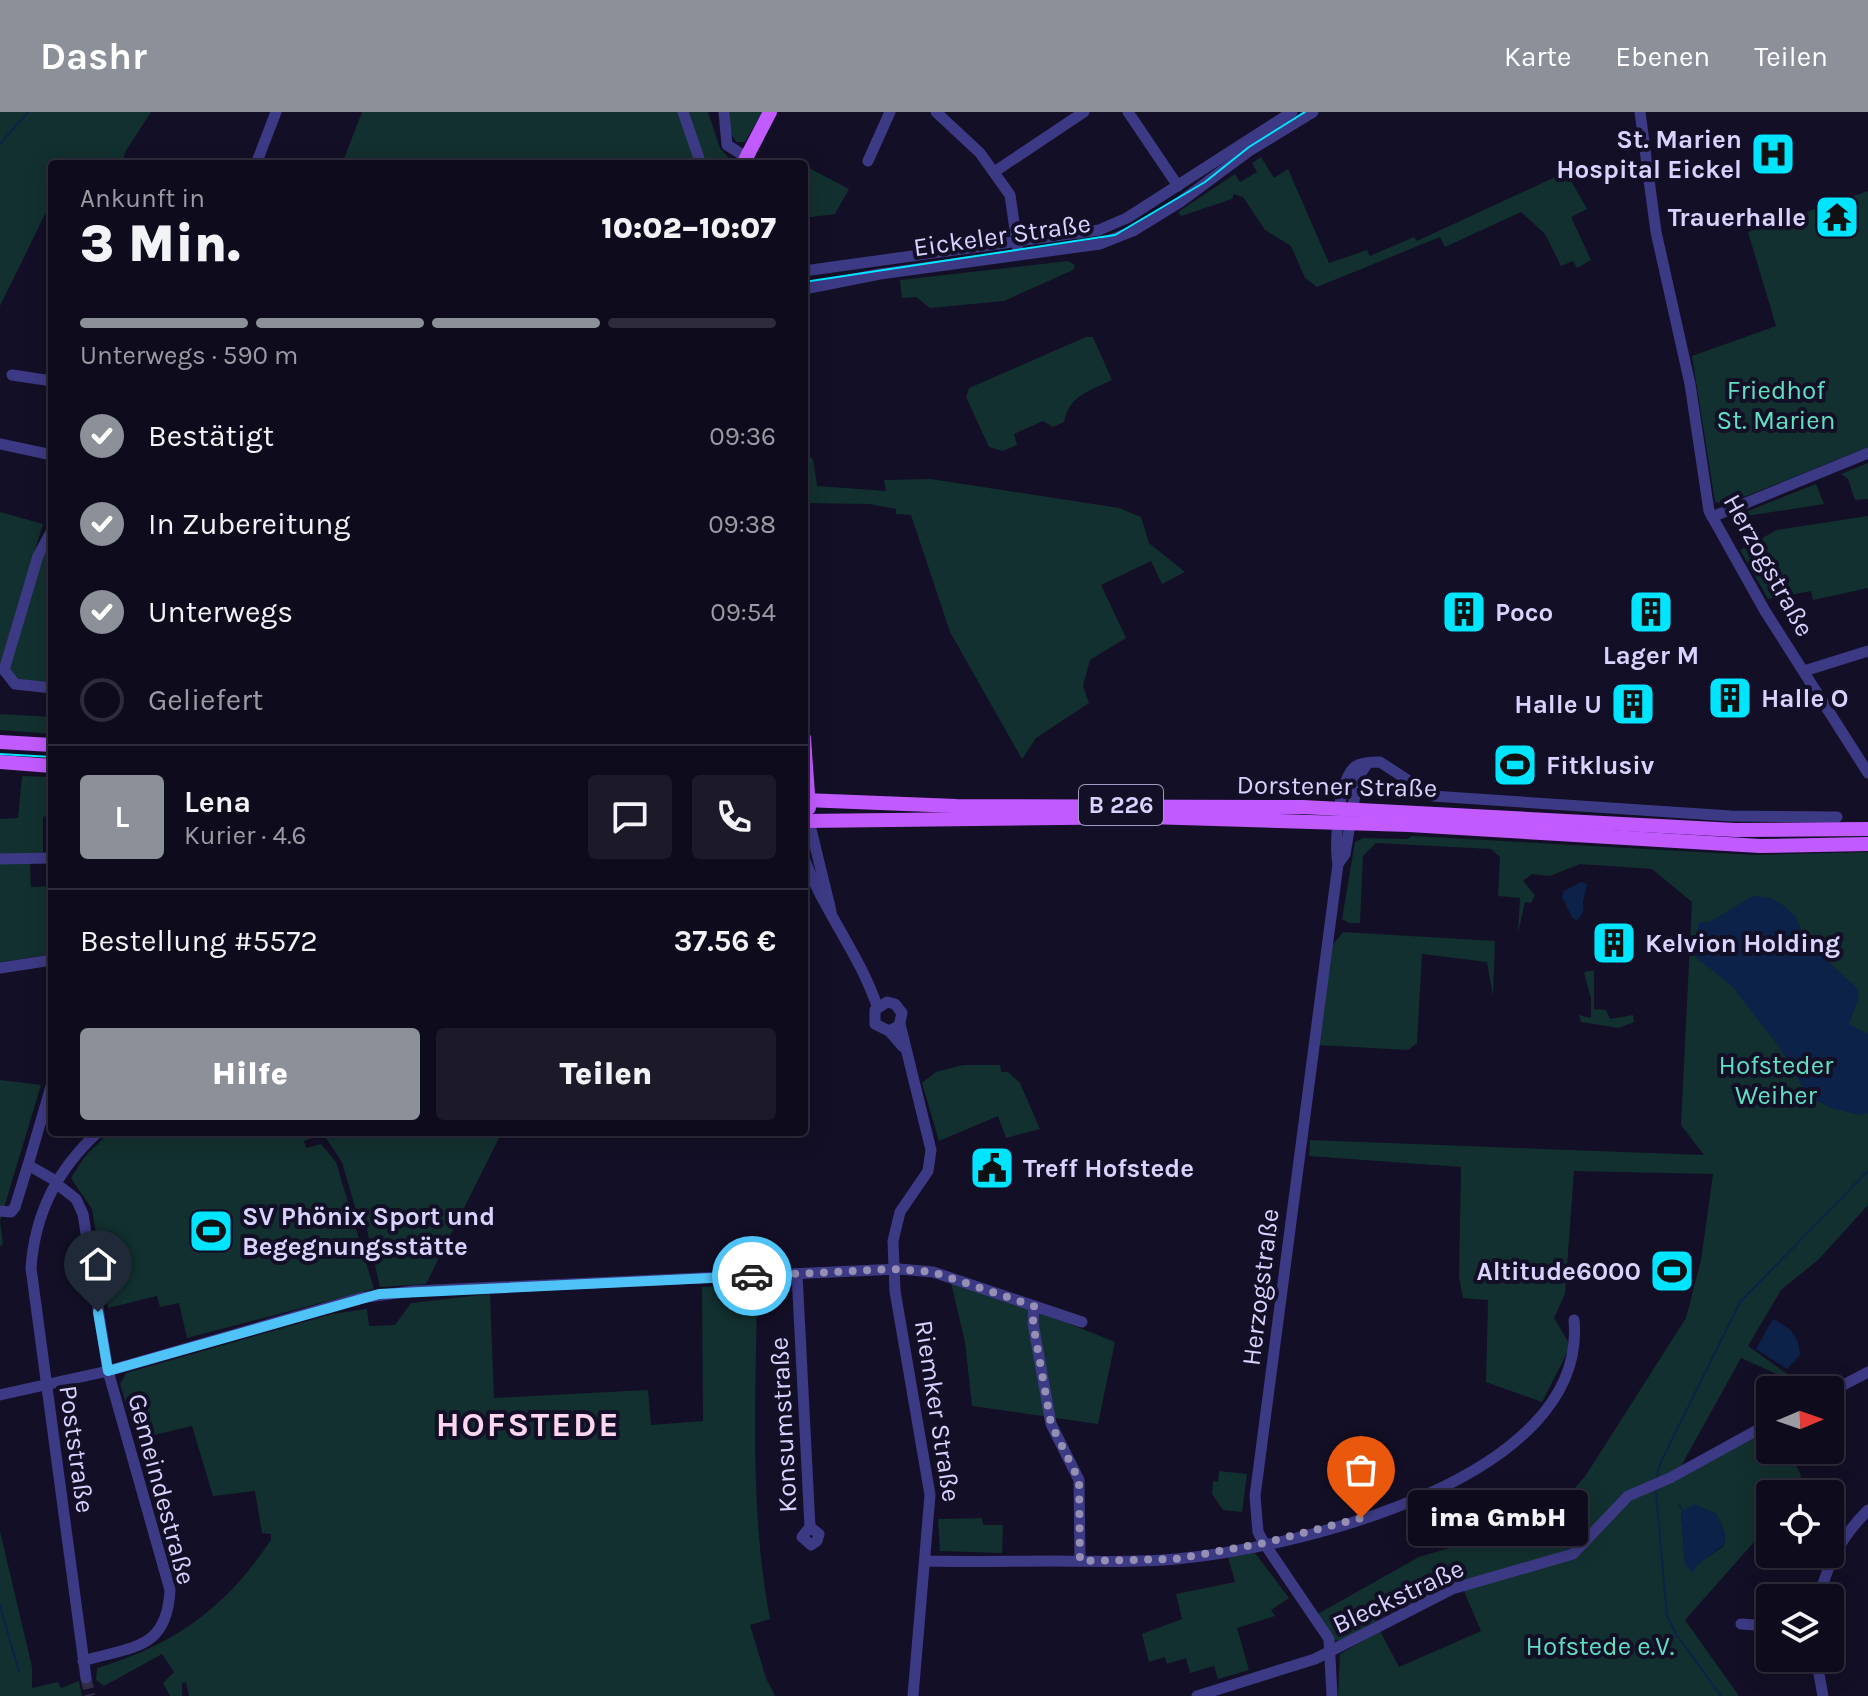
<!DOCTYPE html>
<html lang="de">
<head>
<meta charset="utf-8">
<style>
	:root { --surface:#0e0b1c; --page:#1c1929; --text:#f1f3f6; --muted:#9b9ba3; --line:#2e2b3b; --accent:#8c9099 }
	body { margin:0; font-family:Karla,sans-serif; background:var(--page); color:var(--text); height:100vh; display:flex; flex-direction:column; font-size:30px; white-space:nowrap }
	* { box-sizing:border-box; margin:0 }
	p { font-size:26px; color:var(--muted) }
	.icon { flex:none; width:44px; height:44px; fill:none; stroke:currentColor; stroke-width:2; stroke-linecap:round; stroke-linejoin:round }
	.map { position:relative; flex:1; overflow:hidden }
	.side { position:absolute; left:48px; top:48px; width:760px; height:976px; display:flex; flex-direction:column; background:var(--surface); border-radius:8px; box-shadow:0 4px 20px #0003,0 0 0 2px var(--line) }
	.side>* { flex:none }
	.needle { width:52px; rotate:88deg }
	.tools { position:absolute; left:1756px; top:1264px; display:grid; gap:16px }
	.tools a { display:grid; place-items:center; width:88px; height:88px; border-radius:8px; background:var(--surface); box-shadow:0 4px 20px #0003,0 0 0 2px var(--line); font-size:40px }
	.pin { position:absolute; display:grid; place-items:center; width:68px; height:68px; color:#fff; margin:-82px -34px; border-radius:50% 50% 50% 0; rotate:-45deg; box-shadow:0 0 8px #0007 }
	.pin .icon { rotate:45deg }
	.courier { position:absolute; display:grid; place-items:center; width:80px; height:80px; margin:-40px; border:6px solid #4fc3f7; border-radius:50%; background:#fff; color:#222; box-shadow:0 2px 10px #0007 }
	.bubble { position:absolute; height:56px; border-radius:8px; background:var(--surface); box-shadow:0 4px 20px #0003,0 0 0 2px var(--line); font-size:26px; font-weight:800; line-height:56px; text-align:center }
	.headline em { font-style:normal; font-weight:800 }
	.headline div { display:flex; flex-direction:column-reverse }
	.headline { display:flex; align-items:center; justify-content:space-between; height:136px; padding:0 32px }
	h1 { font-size:52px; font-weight:800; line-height:60px }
	.bar { display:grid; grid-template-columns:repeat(4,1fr); gap:12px 8px; align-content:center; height:96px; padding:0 32px }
	.bar i { height:10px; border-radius:6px; background:var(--line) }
	.bar .selected { background:var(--accent) }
	.bar p { grid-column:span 4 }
	.line { display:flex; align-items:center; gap:20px; padding:0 32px; border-top:2px solid var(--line) }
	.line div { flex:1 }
	.round { display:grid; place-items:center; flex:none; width:84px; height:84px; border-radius:8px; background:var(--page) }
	ol { padding:0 32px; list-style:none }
	li { display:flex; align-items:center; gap:24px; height:88px }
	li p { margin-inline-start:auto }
	li .icon { padding:8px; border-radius:50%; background:var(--accent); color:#fff; stroke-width:4 }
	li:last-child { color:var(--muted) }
	li i { width:44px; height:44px; border:4px solid var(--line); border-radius:50% }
	.cta { display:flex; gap:16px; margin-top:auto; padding:16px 32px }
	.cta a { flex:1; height:92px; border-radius:8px; background:var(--accent); color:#fff; font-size:32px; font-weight:800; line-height:92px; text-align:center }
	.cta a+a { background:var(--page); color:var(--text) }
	header { display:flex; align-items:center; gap:48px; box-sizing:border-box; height:112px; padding:0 40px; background:var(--accent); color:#fff }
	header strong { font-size:38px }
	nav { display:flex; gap:44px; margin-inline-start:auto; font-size:28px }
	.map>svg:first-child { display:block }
	.green { fill:#12302f; fill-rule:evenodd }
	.water { fill:#0c2248 }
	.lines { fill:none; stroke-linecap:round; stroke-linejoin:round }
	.stream { stroke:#0c2248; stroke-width:2 }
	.minor-tunnel { stroke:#312d47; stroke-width:11; stroke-dasharray:11 5.5; stroke-linecap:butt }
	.minor { stroke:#3d3a85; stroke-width:11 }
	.major { stroke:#c25bff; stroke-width:14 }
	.tram { stroke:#00e5ff; stroke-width:2 }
	.done { stroke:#948fb3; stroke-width:8; stroke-dasharray:0 14.4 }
	.route { stroke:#4fc3f7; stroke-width:10 }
	.labels { text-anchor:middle; stroke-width:8; stroke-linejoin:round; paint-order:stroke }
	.shield { fill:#130f26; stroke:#9e99be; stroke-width:2 }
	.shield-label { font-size:24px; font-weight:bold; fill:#d9d4ff }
	.poi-label { font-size:26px; font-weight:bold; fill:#d9d4ff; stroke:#130f26; text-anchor:start }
	.street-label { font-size:26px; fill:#d9d4ff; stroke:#130f26 }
	.park-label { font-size:26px; fill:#5fe0c0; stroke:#130f26 }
	.district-label { font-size:34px; font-weight:bold; letter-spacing:2px; fill:#ffd6f0; stroke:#130f26 }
</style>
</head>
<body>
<header>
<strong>Dashr</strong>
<nav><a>Karte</a><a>Ebenen</a><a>Teilen</a></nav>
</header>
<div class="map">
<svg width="1868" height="1584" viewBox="0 0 1868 1584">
	<rect width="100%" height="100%" fill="#130f26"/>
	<!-- green -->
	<g class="green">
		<polygon points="0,0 151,0 125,40 122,52 52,52 52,88 0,194"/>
		<polygon points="362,0 708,0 720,36 734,52 342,52"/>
		<polygon points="730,0 762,0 745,30 736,30 730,20"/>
		<polygon points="1261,45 1274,66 1288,57 1329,151 1367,138 1370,144 1414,125 1417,129 1566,60 1587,97 1571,105 1591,148 1577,156 1573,149 1561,154 1545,122 1521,100 1445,135 1440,125 1317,175 1305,166 1291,134 1265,118 1243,85 1234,82 1232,87 1181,104 1178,100 1235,62 1240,70 1257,60 1252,51"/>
		<polygon points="809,56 849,77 835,102 804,106 804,67"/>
		<polygon points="1868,79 1868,335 1727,392 1715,390 1692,244 1776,214 1748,120"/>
		<polygon points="1068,149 1075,153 1073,158 1004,189 930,196 916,185 902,186 900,168"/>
		<path d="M 1086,225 L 1093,225 L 1112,268 C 1090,279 1069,283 1064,310 L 1053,315 L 1043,309 L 1014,322 L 1017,333 L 1003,339 L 989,335 L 966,285 L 969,276 Z"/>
		<polygon points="804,342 813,347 817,374 886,379 884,368 931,367 1119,396 1141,405 1149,431 1185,460 1162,472 1151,449 1101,473 1126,526 1090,548 1083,574 1089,591 1036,626 1022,647 950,520 911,403 896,402 896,397 869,392 804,391"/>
		<polygon points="1868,351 1868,387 1855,388 1848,367 1841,362"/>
		<polygon points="1816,372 1824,392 1728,407"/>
		<polygon points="0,400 43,412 0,552"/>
		<polygon points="1868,404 1868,476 1813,488 1811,479 1768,487 1740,438 1777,418"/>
		<polygon points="43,442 52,444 52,571 17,567 8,555"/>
		<polygon points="0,602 52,605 52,622 0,618"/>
		<polygon points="22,664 52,665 52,702 43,705 43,740 30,751 31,775 52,774 52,842 2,850 0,856 0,707 18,706"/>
		<path d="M 1412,724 L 1754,743 L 1868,740 L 1868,1093 L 1818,1148 L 1781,1178 L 1748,1234 L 1790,1264 L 1790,1268 L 1741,1246 L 1680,1356 L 1770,1317 L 1770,1338 L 1788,1338 L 1801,1363 L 1797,1382 L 1770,1382 L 1770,1412 L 1685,1508 L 1739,1584 L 1338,1584 L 1340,1542 L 1380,1519 L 1399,1555 L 1481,1519 L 1464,1479 C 1436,1470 1369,1515 1339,1529 L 1329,1527 L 1314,1504 L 1419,1445 L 1525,1413 L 1561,1392 L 1586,1363 L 1686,1206 L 1701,1148 L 1713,1062 L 1574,1059 L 1565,1182 L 1554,1206 L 1570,1233 L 1568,1239 L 1542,1290 L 1486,1270 L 1488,1188 L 1463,1186 L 1459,1165 L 1461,1055 L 1309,1044 L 1310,1028 L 1704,1043 L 1681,1013 L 1692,790 L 1652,757 L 1580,752 L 1550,764 L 1532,762 L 1523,769 L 1535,783 L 1531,791 L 1525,790 L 1518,821 L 1520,786 L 1498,784 L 1500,745 L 1491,737 L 1376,731 L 1363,744 L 1360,811 L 1349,811 L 1342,807 L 1355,730 L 1363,726 L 1407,727 ZM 1681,1401 L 1719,1407 L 1725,1422 L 1724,1434 L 1696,1453 L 1693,1460 L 1685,1451 Z"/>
		<polygon points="1343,820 1495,829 1493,884 1487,850 1422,842 1417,931 1408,938 1317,933 1332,834"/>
		<polygon points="1587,859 1594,859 1594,897 1606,898 1610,907 1633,903 1634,910 1619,916 1581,910 1579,903 1591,906 1591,886 1584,861"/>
		<polygon points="963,953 1000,953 1001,960 1008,960 1020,971 1040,1017 1006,1026 998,1004 939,1029 922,971 936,960"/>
		<polygon points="0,968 41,973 0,1109 3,1132 0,1134"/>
		<polygon points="110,1020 310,1020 312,1026 304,1029 306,1036 321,1032 336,1050 374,1177 187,1226 179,1191 160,1195 157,1184 108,1196 92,1097 71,1066 85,1044"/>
		<polygon points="322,1020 502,1020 426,1172 380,1175 366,1113 360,1112 342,1050"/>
		<polygon points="951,1171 1020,1192 1115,1230 1098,1312 972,1294 965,1230"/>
		<path d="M 757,1173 C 756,1286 749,1396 770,1507 L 750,1513 L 766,1566 L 775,1584 L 189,1584 L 186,1570 L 182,1571 L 182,1584 L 170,1584 L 163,1571 L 174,1560 L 162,1542 L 104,1574 L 96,1568 L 97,1556 C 176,1532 225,1496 271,1428 L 271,1422 L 262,1421 L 255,1379 L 213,1384 L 192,1314 L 137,1327 L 120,1272 L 126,1261 L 332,1202 L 367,1197 L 369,1214 L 395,1213 L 411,1191 L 490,1182 L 494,1286 L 648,1278 L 651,1313 L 703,1309 L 702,1175 Z"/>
		<polygon points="1219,1359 1247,1362 1242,1400 1223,1398 1212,1382 1213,1369 1218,1370"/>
		<polygon points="982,1406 983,1413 1003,1413 1002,1441 940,1439 938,1407"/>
		<polygon points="0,1419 32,1555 32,1576 58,1570 61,1576 79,1569 82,1584 0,1584"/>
		<polygon points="1255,1441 1289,1486 1271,1498 1275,1504 1237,1516 1249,1558 1218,1567 1214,1554 1190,1561 1186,1546 1167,1552 1165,1545 1149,1550 1142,1522 1182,1507 1176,1482 1235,1470 1228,1445"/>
	</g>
	<!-- water -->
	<g class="water">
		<path d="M 1581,770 L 1587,772 C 1586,783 1581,788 1584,798 L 1578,808 L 1573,807 L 1562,785 L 1564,779 Z"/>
		<polygon points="1753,784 1771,786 1784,794 1795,804 1807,830 1856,875 1859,885 1849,912 1868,922 1868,1001 1859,1003 1831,996 1808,984 1780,936 1731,873 1695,845 1693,828 1698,820 1698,811 1711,809"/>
		<path d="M 1773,1207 C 1790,1215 1799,1224 1800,1243 L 1787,1257 L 1756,1237 Z"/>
		<polygon points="1694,1392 1716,1401 1725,1422 1724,1433 1697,1453 1693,1461 1685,1452 1681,1401"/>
	</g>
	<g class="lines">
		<!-- stream -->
		<g class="stream">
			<polyline points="0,32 28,0"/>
			<polyline points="1656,1369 1660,1352 1740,1190 1868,1059"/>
			<polyline points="1656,1379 1667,1504 1676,1522 1721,1584"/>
			<polyline points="1679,1393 1684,1400"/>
			<polyline points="0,1494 19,1560"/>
		</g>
		<!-- minor-tunnel -->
		<polyline class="minor-tunnel" points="86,1566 90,1584"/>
		<!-- minor -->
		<g class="minor">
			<polyline points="683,0 701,52"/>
			<polyline points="724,0 727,33 746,45"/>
			<polyline points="936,0 980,41 1010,83 1018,138"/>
			<polyline points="1128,0 1178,74"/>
			<polyline points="1640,0 1656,120 1690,272 1709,399 1765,499 1868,661"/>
			<polyline points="868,49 890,0"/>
			<polyline points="256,52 276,0"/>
			<polyline points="994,60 1084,0"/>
			<polyline points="804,159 1099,118 1127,106 1292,0"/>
			<polyline points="804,177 880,162 1100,132 1133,119 1180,90 1249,39 1313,0"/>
			<polyline points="12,263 52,269"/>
			<polyline points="0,332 52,343"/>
			<polyline points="1712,405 1868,341"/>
			<polyline points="52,418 38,444 4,558 15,572 52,576"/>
			<polyline points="1804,559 1868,539"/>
			<polyline points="809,709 831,799"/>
			<path d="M 804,746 C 823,798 859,841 877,894"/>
			<polyline points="0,747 52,746"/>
			<polyline points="1338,752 1345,742 1358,665 1367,652"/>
			<polyline points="0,856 52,848"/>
			<polyline points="900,912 931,1038 928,1059 900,1100 893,1129 895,1179 930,1383 913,1584"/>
			<polyline points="889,919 899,914 902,901 895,892 887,890 875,898 875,912 889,919 903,935"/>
			<polyline points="52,971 28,1053 56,1069"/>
			<path d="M 62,1076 L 76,1087 L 83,1102 L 108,1259 L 170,1478 C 167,1538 133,1534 83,1549"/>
			<polyline points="0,1099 11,1100 15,1095 28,1053"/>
			<polyline points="797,1162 810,1415 802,1425 811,1433 817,1429 819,1422 810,1415"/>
			<polyline points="1034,1194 1033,1211 1051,1312 1079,1368 1080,1449"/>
			<polyline points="1830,1280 1868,1260"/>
			<polyline points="0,1283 108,1259 360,1186 413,1179 899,1157 933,1160 1082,1210"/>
			<path d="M 926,1449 C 969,1450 1011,1449 1054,1449 C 1094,1449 1136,1451 1176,1447 C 1296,1436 1589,1367 1574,1208"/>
			<path d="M 1820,1486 C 1826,1452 1844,1422 1868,1398"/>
			<polyline points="1741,1512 1770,1514"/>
			<polyline points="1816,1546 1823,1584"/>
			<path d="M 86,1566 L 31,1156 C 35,1100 58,1057 98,1020"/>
			<polyline points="1197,1584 1315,1547 1452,1477 1573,1442 1628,1384 1670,1366 1770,1311"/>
			<path d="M 1332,1584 L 1329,1527 L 1264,1431 L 1258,1420 L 1255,1384 L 1338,752 C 1334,733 1338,666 1356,654 C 1362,650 1373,650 1380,650 L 1432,684 L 1731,704 L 1837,705"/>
		</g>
		<!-- major -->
		<g class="major">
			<polyline points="743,52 770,0"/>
			<polyline points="804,626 809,696"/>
			<polyline points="0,630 52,633"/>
			<polyline points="0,650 52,654"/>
			<polyline points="804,688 956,694 1303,695 1735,718 1868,717"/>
			<polyline points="804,709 1148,705 1409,713 1760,734 1868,732"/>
		</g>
		<!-- tram -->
		<g class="tram">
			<polyline points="804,170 1115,123 1205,70 1249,35 1305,0"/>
			<polyline points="0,642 52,645"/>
		</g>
	</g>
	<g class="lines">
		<!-- done -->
		<polyline class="done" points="752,1164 893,1157 933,1160 1034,1194 1033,1211 1051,1312 1079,1368 1080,1449 1176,1447 1264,1431 1361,1406"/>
		<!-- route -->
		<polyline class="route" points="98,1200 108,1259 379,1182 752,1164"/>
	</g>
	<!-- icons -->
	<defs>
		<g id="hospital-square" transform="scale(2.3)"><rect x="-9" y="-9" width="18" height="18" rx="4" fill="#00e5ff" stroke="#130f26"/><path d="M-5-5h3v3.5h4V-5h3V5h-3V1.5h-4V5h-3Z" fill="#111"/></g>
		<g id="temple-square" transform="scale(2.3)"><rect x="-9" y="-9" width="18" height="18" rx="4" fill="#00e5ff" stroke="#130f26"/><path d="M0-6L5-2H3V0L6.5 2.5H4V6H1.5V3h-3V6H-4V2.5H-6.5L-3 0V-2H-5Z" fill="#111"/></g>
		<g id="building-square" transform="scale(2.3)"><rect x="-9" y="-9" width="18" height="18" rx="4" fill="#00e5ff" stroke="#130f26"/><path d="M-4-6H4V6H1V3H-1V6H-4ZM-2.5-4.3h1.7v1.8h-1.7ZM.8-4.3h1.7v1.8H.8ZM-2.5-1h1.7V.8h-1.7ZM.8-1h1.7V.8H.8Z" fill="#111"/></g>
		<g id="stadium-square" transform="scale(2.3)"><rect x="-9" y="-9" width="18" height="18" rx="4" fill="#00e5ff" stroke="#130f26"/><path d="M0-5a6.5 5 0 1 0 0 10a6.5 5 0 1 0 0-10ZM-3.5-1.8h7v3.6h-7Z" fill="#111"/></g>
		<g id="civic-square" transform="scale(2.3)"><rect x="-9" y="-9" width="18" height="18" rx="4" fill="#00e5ff" stroke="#130f26"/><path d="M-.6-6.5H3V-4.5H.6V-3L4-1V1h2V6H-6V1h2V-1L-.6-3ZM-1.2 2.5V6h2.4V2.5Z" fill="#111"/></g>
	</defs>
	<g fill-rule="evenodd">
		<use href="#hospital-square" x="1773" y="42"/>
		<use href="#temple-square" x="1837" y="105"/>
		<use href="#building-square" x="1464" y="500"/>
		<use href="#building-square" x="1651" y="500"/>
		<use href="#building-square" x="1730" y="586"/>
		<use href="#building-square" x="1633" y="592"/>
		<use href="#stadium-square" x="1515" y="653"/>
		<use href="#building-square" x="1614" y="831"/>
		<use href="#civic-square" x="992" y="1056"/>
		<use href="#stadium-square" x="211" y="1119"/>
		<use href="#stadium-square" x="1672" y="1159"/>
	</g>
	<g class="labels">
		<!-- shield labels -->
		<rect class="shield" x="1079" y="673" width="84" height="40" rx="6"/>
		<g class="shield-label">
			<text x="1121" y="701">B 226</text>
		</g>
		<!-- poi labels -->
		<g class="poi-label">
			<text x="1742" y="36" text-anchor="end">St. Marien<tspan x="1742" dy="30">Hospital Eickel</tspan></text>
			<text x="1806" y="114" text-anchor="end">Trauerhalle</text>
			<text x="1495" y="509">Poco</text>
			<text x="1651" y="552" text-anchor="middle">Lager M</text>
			<text x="1761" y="595">Halle O</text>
			<text x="1602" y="601" text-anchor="end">Halle U</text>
			<text x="1546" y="662">Fitklusiv</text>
			<text x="1645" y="840">Kelvion Holding</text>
			<text x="1023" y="1065">Treff Hofstede</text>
			<text x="242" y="1113">SV Phönix Sport und<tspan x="242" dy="30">Begegnungsstätte</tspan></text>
			<text x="1641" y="1168" text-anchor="end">Altitude6000</text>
		</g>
		<!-- street labels -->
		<g class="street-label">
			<text transform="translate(1002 123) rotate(-8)" y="9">Eickeler Straße</text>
			<text transform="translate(1769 453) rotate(61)" y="9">Herzogstraße</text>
			<text transform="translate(1337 674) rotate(1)" y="9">Dorstener Straße</text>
			<text transform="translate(1260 1175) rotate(-83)" y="9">Herzogstraße</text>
			<text transform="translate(938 1299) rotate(81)" y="9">Riemker Straße</text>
			<text transform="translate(783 1313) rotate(-93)" y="9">Konsumstraße</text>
			<text transform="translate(77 1337) rotate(82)" y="9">Poststraße</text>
			<text transform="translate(162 1377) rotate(75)" y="9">Gemeindestraße</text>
			<text transform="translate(1398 1484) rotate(-25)" y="9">Bleckstraße</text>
		</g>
		<!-- park labels -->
		<g class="park-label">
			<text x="1776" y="287">Friedhof<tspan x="1776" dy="30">St. Marien</tspan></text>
			<text x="1776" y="962">Hofsteder<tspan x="1776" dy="30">Weiher</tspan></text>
			<text x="1600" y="1543">Hofstede e.V.</text>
		</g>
		<!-- district labels -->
		<g class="district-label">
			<text x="528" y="1324">HOFSTEDE</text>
		</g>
	</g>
</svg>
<div class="tools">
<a><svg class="needle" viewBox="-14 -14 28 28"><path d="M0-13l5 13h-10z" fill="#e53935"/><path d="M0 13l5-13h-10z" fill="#9b9ba3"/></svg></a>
<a><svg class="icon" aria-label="locate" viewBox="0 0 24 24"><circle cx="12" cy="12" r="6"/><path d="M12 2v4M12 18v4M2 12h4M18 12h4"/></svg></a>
<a><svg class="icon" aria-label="layers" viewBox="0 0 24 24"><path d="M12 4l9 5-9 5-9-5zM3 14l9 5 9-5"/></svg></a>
</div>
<div class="pin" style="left:1361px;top:1406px;background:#ea580c"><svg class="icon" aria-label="bag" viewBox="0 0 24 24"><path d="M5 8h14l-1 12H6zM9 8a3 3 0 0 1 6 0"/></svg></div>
<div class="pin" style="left:98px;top:1200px;background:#1f2937"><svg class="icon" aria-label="home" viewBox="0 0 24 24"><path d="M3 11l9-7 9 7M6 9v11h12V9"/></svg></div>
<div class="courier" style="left:752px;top:1164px"><svg class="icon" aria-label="car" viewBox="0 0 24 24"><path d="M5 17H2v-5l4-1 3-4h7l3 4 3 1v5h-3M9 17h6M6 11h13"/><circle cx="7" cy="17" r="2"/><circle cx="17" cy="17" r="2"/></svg></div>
<div class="bubble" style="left:1408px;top:1378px;width:180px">ima GmbH</div>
<section class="side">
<div class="headline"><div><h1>3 Min.</h1><p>Ankunft in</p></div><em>10:02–10:07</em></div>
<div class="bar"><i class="selected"></i><i class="selected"></i><i class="selected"></i><i></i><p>Unterwegs · 590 m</p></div>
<ol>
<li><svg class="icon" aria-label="check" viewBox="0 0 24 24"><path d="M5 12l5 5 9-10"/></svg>Bestätigt<p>09:36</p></li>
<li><svg class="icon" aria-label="check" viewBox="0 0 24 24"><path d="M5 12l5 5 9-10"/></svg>In Zubereitung<p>09:38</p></li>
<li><svg class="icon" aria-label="check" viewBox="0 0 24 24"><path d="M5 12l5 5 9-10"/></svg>Unterwegs<p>09:54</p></li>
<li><i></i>Geliefert</li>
</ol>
<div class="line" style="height:144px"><b class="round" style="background:var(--accent);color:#fff">L</b><div><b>Lena</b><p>Kurier · 4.6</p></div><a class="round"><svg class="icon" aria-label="chat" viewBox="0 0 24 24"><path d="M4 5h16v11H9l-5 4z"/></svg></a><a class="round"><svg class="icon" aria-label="phone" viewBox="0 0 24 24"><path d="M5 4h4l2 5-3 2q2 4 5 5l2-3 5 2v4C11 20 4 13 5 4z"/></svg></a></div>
<div class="line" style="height:104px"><div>Bestellung #5572</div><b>37.56 €</b></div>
<div class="cta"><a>Hilfe</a><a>Teilen</a></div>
</section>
</div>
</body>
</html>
